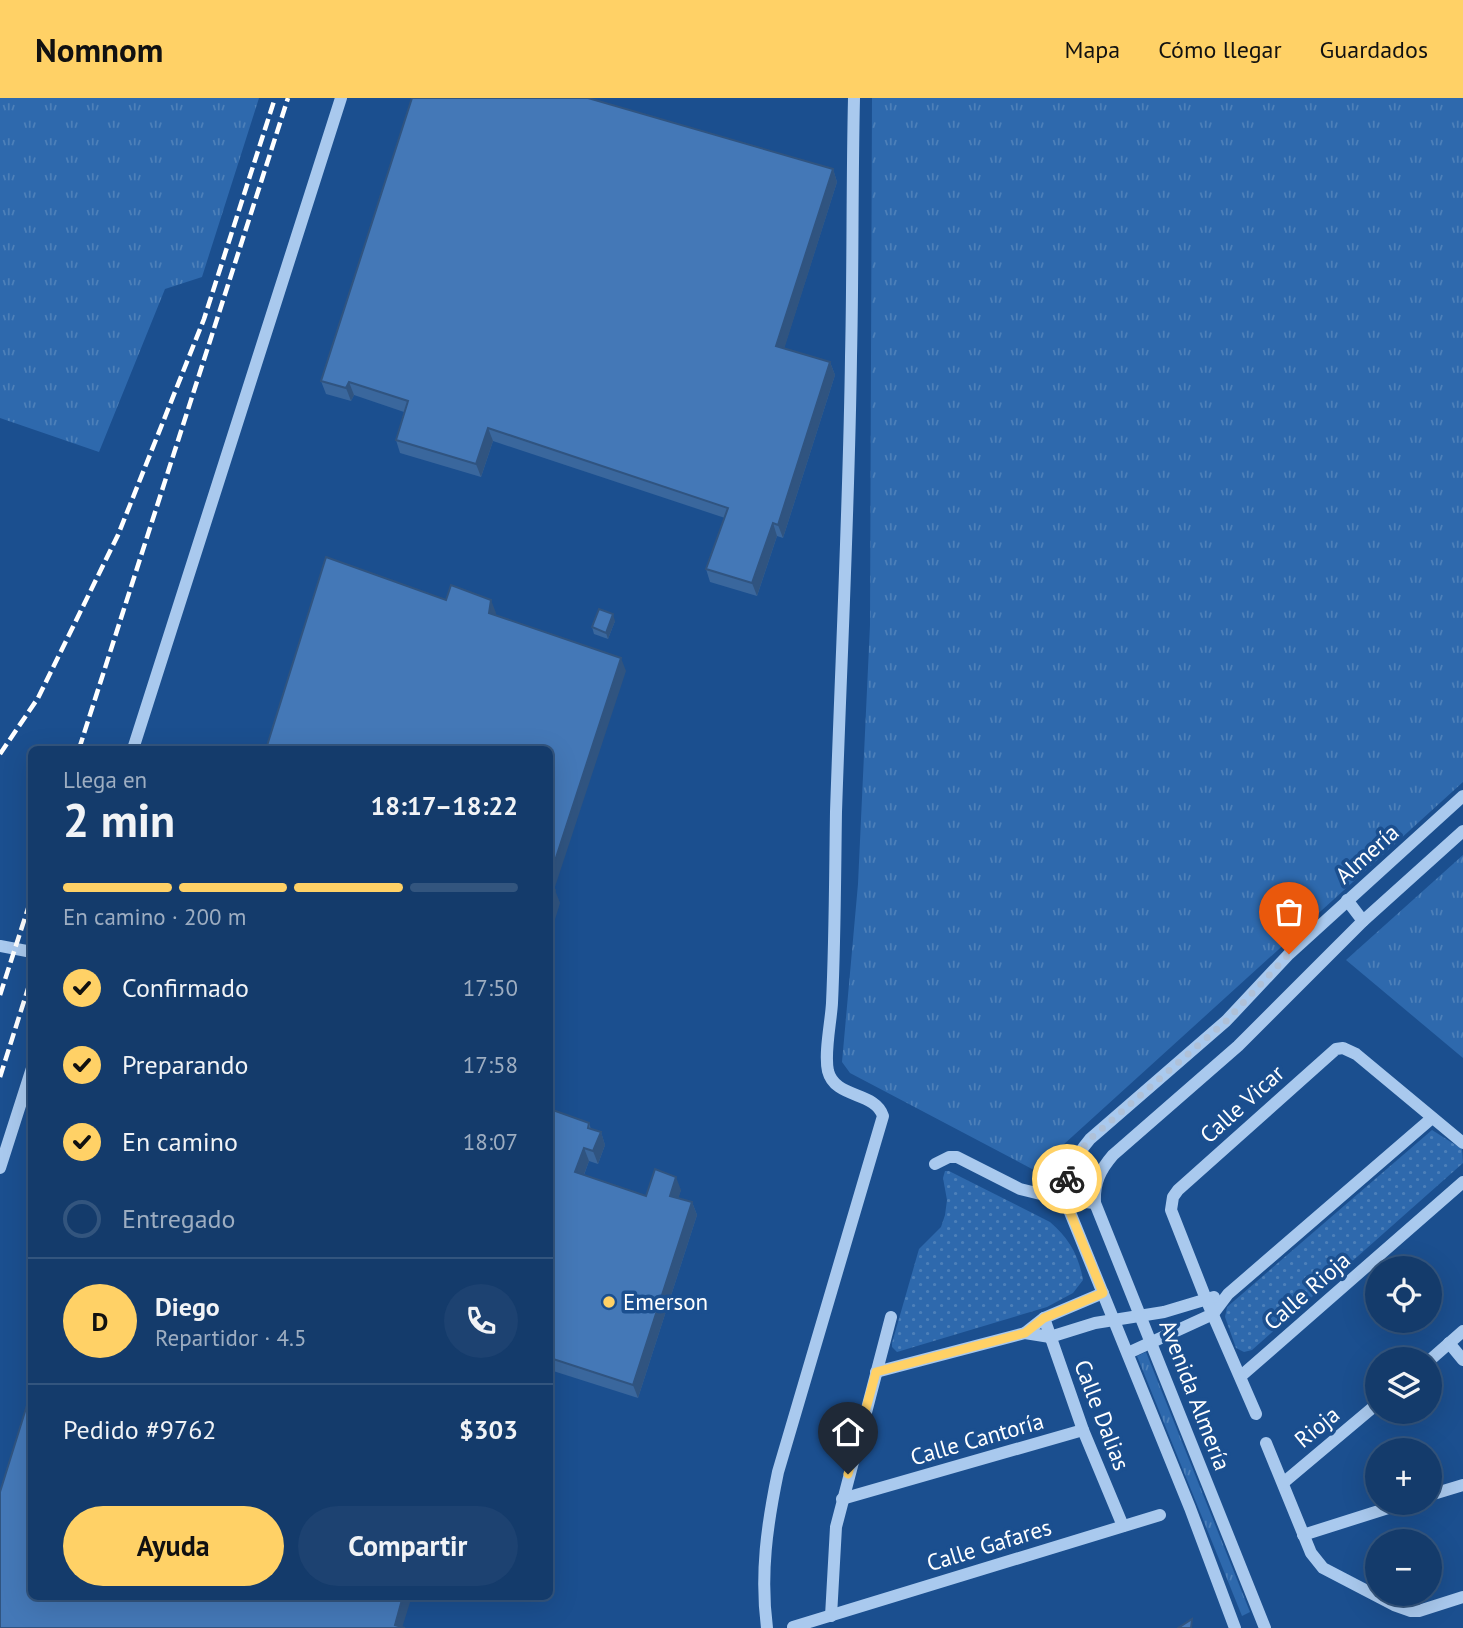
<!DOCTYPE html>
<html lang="es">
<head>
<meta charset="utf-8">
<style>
	:root { --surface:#143b6b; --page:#1d4271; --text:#f1f3f6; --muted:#9dadc1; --line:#33557e; --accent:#ffd166 }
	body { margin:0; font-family:"PT Sans",sans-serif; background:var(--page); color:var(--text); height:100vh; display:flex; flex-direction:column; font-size:26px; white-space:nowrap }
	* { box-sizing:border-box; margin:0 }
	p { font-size:23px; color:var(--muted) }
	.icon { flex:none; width:38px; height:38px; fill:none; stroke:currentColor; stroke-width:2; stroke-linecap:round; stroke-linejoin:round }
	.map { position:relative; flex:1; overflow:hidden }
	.drawer { position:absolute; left:28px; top:648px; width:525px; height:854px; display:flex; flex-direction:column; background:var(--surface); border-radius:10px; box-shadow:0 7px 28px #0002,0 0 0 2px var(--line) }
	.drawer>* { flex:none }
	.controls { position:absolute; left:1365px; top:1158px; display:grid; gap:14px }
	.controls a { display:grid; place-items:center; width:77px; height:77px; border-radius:50%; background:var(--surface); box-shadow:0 7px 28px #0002,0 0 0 2px var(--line); font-size:35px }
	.pin { position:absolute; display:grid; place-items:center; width:60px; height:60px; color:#fff; margin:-72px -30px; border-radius:50% 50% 50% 0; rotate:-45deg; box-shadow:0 0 7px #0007 }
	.pin .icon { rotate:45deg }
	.courier { position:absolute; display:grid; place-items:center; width:70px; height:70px; margin:-35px; border:5px solid #ffd166; border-radius:50%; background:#fff; color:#222; box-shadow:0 2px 9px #0007 }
	.head em { font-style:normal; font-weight:800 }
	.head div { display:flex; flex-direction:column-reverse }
	.head { display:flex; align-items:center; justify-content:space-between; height:119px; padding:0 35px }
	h1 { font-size:46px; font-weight:800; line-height:52px }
	.bar { display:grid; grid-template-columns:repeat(4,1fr); gap:10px 7px; align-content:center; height:84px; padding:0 35px }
	.bar i { height:9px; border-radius:5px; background:var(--line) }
	.bar .current { background:var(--accent) }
	.bar p { grid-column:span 4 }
	.line { display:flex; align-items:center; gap:18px; padding:0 35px; border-top:2px solid var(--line) }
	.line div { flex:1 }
	.round { display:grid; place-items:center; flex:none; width:74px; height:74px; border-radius:37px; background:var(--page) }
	ol { padding:0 35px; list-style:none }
	li { display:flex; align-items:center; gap:21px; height:77px }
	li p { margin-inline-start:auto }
	li .icon { padding:7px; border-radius:50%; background:var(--accent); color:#111; stroke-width:4 }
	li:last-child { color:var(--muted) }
	li i { width:38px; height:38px; border:4px solid var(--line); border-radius:50% }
	.cta { display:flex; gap:14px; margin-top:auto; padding:14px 35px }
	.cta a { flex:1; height:80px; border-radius:42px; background:var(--accent); color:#111; font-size:28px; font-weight:800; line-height:80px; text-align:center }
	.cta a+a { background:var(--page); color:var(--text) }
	header { display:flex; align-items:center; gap:42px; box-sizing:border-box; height:98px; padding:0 35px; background:var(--accent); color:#111 }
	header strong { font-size:33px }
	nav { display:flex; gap:38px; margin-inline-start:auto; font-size:24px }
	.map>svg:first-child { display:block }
	.grass { fill:url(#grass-tufts) }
	.park { fill:url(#park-dots) }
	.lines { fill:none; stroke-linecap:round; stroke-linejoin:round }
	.minor { stroke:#a9c9ee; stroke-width:12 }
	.rail { stroke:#fff; stroke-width:4.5; stroke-dasharray:12 5; stroke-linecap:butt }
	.wall { fill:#3a679d }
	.shaded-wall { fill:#305480 }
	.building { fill:#4478b7; stroke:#305480; stroke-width:2 }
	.done { stroke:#afc1d8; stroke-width:7; stroke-dasharray:0 12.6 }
	.route { stroke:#ffd166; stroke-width:9 }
	.poi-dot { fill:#ffd166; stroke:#1b4f8f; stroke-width:2.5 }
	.labels { text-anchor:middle; stroke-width:7; stroke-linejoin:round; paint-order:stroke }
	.street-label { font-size:23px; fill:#fff; stroke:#1b4f8f }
	.poi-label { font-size:23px; fill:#fff; stroke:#1b4f8f; text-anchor:start }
</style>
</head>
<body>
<header>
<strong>Nomnom</strong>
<nav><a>Mapa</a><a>Cómo llegar</a><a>Guardados</a></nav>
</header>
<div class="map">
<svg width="1463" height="1530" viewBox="0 0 1463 1530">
	<defs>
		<pattern id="grass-tufts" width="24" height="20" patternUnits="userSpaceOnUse" patternTransform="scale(1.75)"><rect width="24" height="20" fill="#2e69ad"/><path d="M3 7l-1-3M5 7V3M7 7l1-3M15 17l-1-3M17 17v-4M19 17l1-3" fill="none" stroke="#4d80b9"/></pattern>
		<pattern id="park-dots" width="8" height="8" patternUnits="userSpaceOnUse" patternTransform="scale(1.75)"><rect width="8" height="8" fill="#2e69ad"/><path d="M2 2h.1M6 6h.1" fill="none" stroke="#4d80b9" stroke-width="1.8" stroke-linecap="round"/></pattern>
	</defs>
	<rect width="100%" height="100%" fill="#1b4f8f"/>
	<!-- grass -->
	<g class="grass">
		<polygon points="0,0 259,0 202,179 165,191 99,354 0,320"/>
		<polygon points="872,0 1463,0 1463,684 1041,1067 1032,1071 850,975 842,964 858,786 870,527"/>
		<polygon points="1463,757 1463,960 1346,862"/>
		<polygon points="1146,1254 1250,1514 1242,1518 1137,1258"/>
	</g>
	<!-- park -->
	<g class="park">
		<polygon points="1432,1032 1462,1051 1463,1065 1252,1252 1244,1254 1236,1250 1225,1219 1227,1209"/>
		<path d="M 945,1073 L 949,1073 L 1050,1124 C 1069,1140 1079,1158 1083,1182 L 1073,1195 L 1047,1209 L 897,1254 L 892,1249 L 892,1245 L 919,1151 L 941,1129 L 945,1117 L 947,1102 L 943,1080 Z"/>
	</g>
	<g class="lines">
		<!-- minor -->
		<g class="minor">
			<polyline points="133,651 341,0"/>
			<polyline points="1347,802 1363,823"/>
			<polyline points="0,848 32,854"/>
			<polyline points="935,1066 949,1059 957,1059 1020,1091 1065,1102 1095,1105"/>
			<polyline points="0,1070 32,970"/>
			<polyline points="1044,1220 1083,1332 1123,1428"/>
			<polyline points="1025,1235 1044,1220 1103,1195"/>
			<polyline points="1449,1245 1463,1262"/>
			<polyline points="1128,1255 1213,1216 1228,1196 1432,1020"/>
			<polyline points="1430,1262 1463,1233"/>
			<polyline points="876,1274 1025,1235 1050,1239 1095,1225 1164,1214 1214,1199"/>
			<polyline points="1241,1278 1463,1084"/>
			<polyline points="1256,1316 1206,1201 1171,1112 1173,1099 1178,1092 1336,951 1343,950 1356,956 1463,1045"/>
			<polyline points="1266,1345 1311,1455 1323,1470 1394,1507 1411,1513 1419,1513 1463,1499"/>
			<polyline points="1283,1385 1377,1306"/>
			<polyline points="1430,1397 1463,1387"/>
			<polyline points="842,1401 1083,1332"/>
			<polyline points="1303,1437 1404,1405"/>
			<polyline points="831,1518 836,1429 891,1219"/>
			<polyline points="793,1529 1160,1417"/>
			<path d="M 767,1530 C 760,1476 767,1427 778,1374 L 883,1018 C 875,993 835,1001 828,973 C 824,955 831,924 832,905 C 835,841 835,778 836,714 C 841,563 849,411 851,259 C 853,173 852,86 854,0"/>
			<path d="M 1235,1530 L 1190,1410 L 1065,1102 C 1066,1078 1074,1060 1090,1041 L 1226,923 L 1289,856 L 1463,698"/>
			<path d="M 1265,1530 L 1095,1105 C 1094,1085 1100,1072 1113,1057 L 1238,948 L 1363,823 L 1463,733"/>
		</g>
		<!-- rail -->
		<g class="rail">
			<polyline points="79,651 288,0"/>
			<polyline points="0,656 38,600 118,437 204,221 275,0"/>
			<polyline points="0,897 32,798"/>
			<polyline points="0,979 32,878"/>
		</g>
	</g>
	<!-- wall -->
	<g class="wall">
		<polygon points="833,71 837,84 784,250 830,264 835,277 783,440 777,438 757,498 710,484 706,471 725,420 493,343 481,379 400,355 396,342 404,314 354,297 351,303 326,296 321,283"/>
		<polygon points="615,523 608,541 594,536 592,529"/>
		<polygon points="550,1011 589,1025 591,1031 601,1034 605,1047 598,1066 589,1063 584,1077 646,1098 681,1092 678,1100 692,1104 697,1117 638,1300 550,1272"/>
	</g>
	<!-- shaded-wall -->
	<g class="shaded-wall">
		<polygon points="833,71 837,84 781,261 776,248"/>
		<polygon points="830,264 835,277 783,440 778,427"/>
		<polygon points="349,284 354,297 351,303 346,290"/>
		<polygon points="488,330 493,343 481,379 476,366"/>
		<polygon points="773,425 777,438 757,498 752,485"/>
		<polygon points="491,502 496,515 494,528 489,515"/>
		<polygon points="613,516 615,523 608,541 606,535"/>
		<polygon points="621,560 626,573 551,801 550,798 550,778"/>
		<polygon points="555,792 560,805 550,838 550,810"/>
		<polygon points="601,1034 605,1047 598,1066 593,1053"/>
		<polygon points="584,1050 589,1063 580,1087 575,1074"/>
		<polygon points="676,1079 681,1092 675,1111 670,1098"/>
		<polygon points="692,1104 697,1117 638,1300 633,1287"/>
		<polygon points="403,1498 412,1498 402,1530 395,1527"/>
	</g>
	<!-- building -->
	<g class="building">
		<polygon points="412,0 588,0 833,71 776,248 830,264 778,427 773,425 752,485 706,471 728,410 488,330 476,366 396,342 408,303 349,284 346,290 321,283"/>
		<polygon points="326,459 446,502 451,487 491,502 489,515 621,560 550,778 550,651 266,651"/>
		<polygon points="599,511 613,516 606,535 592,529"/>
		<polygon points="550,790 555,792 550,810"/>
		<polygon points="550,1011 589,1025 588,1030 601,1034 593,1053 584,1050 575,1074 646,1098 655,1071 676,1079 670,1098 692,1104 633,1287 550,1260"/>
		<polygon points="32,1291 32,1498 403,1498 395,1527 405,1530 0,1530 0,1394"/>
		<polygon points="1192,1521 1191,1530 1178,1530"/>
	</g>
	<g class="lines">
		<!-- done -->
		<polyline class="done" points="1067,1081 1079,1054 1090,1041 1226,923 1289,856"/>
		<!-- route -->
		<polyline class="route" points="848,1376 876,1274 1025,1235 1044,1220 1103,1195 1065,1102 1067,1081"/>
	</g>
	<!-- markers -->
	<circle class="poi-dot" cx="609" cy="1204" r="7"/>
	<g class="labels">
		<!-- street labels -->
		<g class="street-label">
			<text transform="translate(1367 756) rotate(-42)" y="8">Almería</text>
			<text transform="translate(1242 1006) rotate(-42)" y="8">Calle Vicar</text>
			<text transform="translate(1307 1193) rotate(-41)" y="8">Calle Rioja</text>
			<text transform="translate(1195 1297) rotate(69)" y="8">Avenida Almería</text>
			<text transform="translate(1102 1317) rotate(69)" y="8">Calle Dalias</text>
			<text transform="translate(1317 1329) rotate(-40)" y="8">Rioja</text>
			<text transform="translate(977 1341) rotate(-16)" y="8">Calle Cantoría</text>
			<text transform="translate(989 1447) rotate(-17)" y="8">Calle Gafares</text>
		</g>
		<!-- poi labels -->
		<g class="poi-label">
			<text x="623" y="1212">Emerson</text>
		</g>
	</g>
</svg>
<div class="controls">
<a><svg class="icon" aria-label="locate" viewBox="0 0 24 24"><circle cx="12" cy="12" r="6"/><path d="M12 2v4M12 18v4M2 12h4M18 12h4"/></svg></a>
<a><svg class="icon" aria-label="layers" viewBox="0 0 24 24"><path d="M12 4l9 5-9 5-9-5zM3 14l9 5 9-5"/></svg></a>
<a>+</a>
<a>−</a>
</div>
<div class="pin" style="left:1289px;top:856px;background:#ea580c"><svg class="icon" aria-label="bag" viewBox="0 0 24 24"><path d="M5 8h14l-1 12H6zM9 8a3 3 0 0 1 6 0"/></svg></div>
<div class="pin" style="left:848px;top:1376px;background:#1f2937"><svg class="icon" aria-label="home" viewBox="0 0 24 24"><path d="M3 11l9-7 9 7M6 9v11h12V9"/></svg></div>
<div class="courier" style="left:1067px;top:1081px"><svg class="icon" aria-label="bike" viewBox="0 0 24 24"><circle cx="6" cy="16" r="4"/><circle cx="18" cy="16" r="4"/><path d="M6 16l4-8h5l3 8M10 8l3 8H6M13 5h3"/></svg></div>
<section class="drawer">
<div class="head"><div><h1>2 min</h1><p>Llega en</p></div><em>18:17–18:22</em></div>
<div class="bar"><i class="current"></i><i class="current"></i><i class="current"></i><i></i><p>En camino · 200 m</p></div>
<ol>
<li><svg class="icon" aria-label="check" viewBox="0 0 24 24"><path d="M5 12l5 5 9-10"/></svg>Confirmado<p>17:50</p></li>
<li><svg class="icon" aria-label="check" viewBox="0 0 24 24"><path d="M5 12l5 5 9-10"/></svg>Preparando<p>17:58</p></li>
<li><svg class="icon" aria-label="check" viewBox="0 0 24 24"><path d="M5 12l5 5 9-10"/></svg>En camino<p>18:07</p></li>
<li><i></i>Entregado</li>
</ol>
<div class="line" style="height:126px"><b class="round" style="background:var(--accent);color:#111">D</b><div><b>Diego</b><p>Repartidor · 4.5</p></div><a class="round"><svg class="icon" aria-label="phone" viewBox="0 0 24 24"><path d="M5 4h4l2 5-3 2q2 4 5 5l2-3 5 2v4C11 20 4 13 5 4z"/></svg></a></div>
<div class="line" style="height:91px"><div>Pedido #9762</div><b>$303</b></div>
<div class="cta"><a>Ayuda</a><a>Compartir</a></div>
</section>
</div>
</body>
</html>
